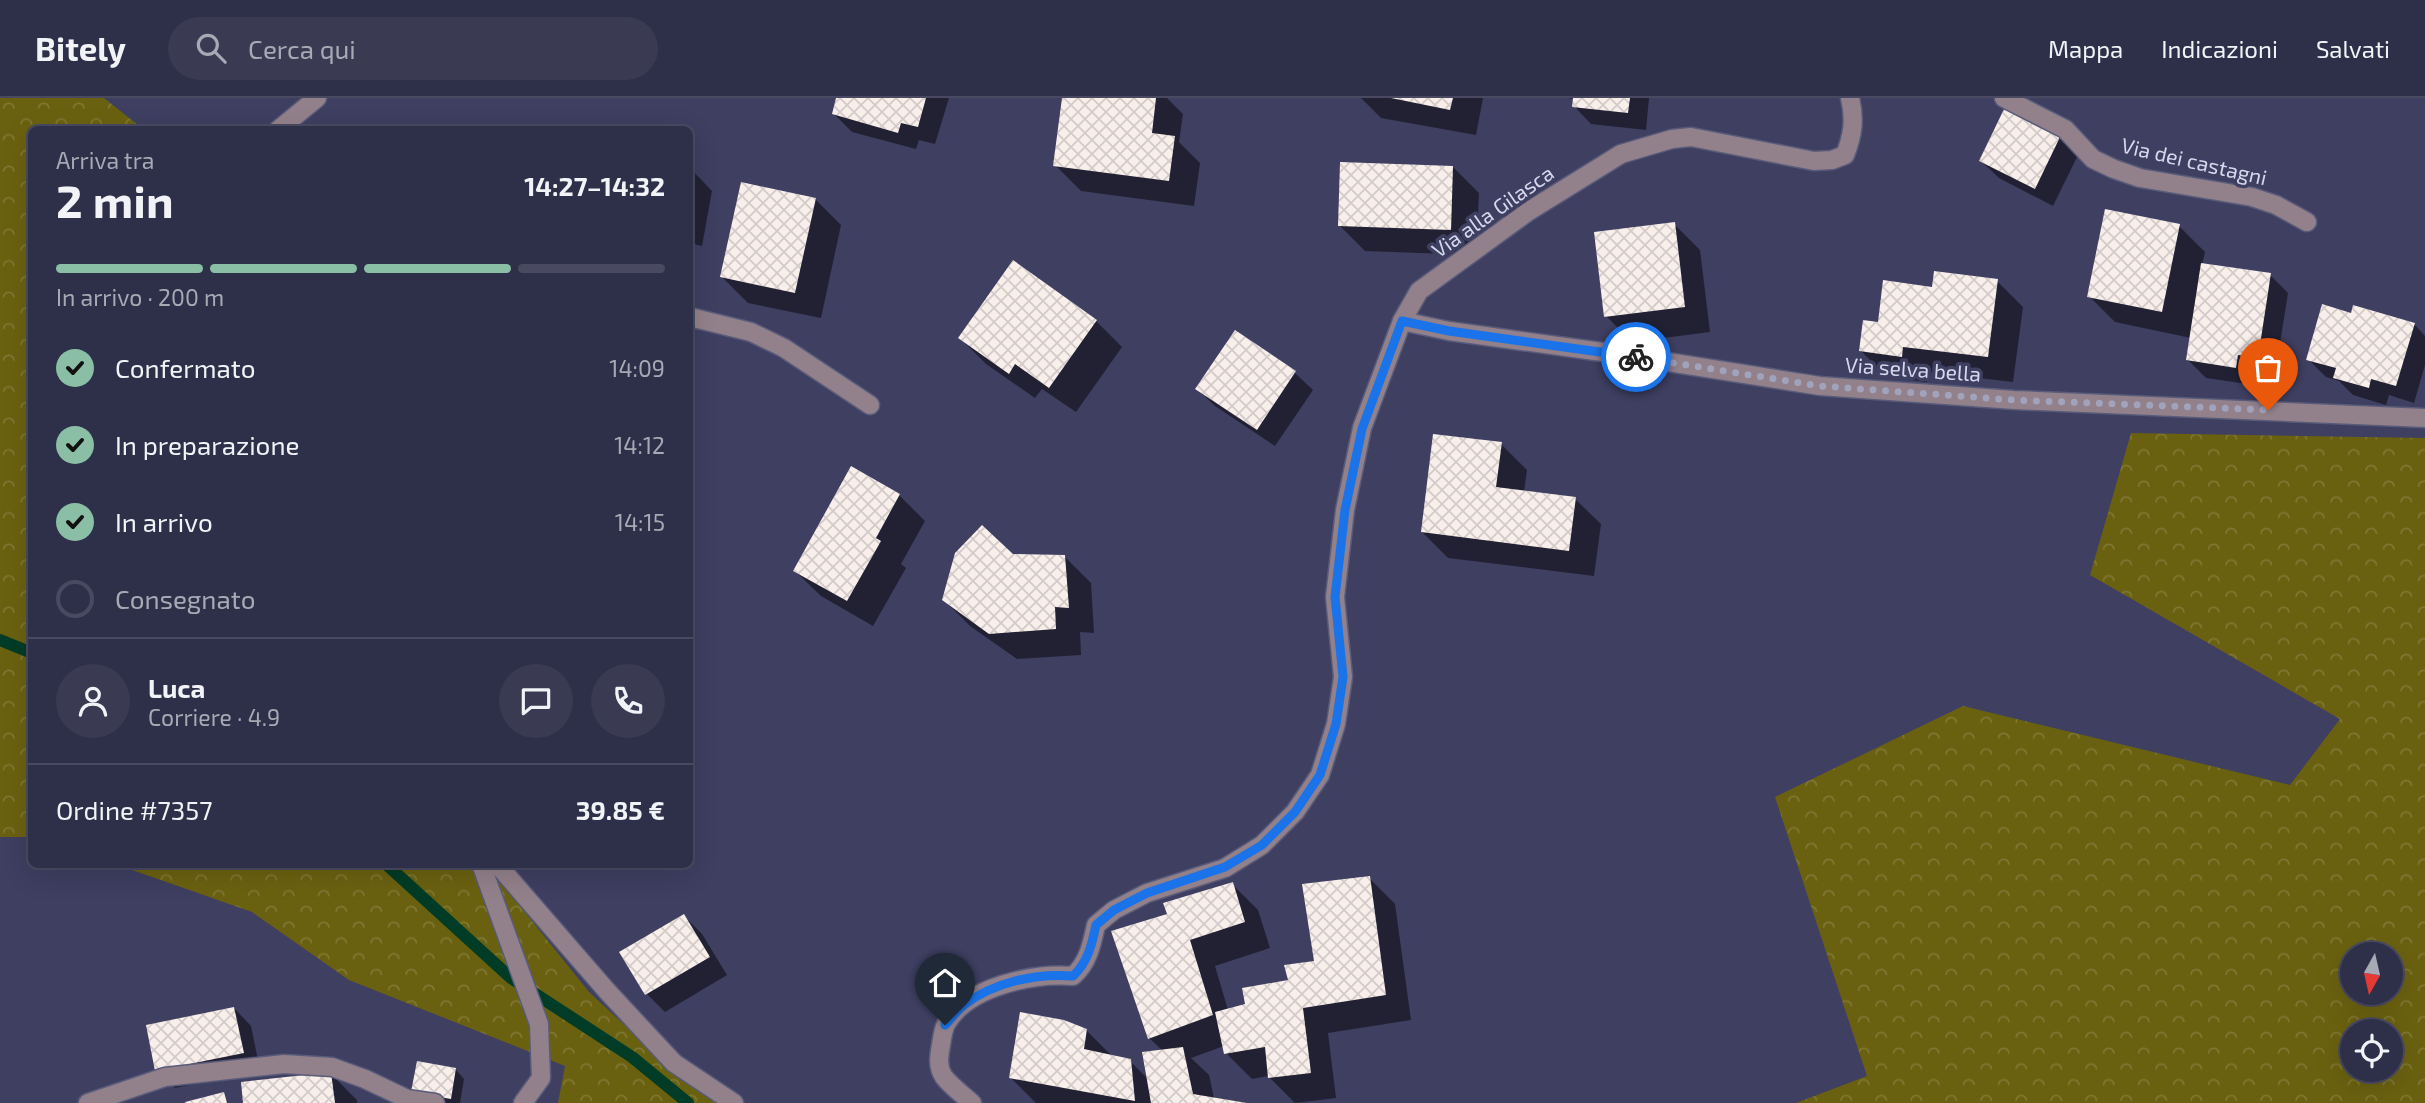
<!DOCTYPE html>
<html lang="it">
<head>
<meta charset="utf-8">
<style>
	:root { --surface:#2e2f49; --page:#3a3b53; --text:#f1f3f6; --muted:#a7a9b4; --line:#494a61; --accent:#8abfa5 }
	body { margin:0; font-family:"Exo 2",sans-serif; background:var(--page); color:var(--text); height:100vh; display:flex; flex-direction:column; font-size:26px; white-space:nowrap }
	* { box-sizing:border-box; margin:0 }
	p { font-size:23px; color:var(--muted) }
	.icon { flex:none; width:38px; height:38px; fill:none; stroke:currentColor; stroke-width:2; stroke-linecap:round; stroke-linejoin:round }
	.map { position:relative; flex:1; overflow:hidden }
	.panel { position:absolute; left:28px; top:28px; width:665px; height:742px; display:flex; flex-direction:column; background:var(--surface); border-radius:10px; box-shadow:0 7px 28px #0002,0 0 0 2px var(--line) }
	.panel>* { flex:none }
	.needle { width:46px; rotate:188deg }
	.tools { position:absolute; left:2340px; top:844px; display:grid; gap:14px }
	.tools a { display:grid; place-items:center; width:63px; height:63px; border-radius:50%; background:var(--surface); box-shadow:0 7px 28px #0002,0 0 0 2px var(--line); font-size:35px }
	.pin { position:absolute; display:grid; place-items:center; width:60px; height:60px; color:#fff; margin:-72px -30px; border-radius:50% 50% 50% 0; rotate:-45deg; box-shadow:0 0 7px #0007 }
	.pin .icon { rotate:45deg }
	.courier { position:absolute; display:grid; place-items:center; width:70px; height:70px; margin:-35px; border:5px solid #1a73e8; border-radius:50%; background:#fff; color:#222; box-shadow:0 2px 9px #0007 }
	.head em { font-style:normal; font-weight:700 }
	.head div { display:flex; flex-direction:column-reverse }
	.head { display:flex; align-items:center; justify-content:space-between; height:119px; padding:0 28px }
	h1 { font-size:46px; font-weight:700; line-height:52px }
	.bar { display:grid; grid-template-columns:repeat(4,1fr); gap:10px 7px; align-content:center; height:84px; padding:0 28px }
	.bar i { height:9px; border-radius:5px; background:var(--line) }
	.bar .current { background:var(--accent) }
	.bar p { grid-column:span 4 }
	.line { display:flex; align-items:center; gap:18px; padding:0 28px; border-top:2px solid var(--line) }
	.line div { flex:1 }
	.round { display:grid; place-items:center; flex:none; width:74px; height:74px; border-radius:37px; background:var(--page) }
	ol { padding:0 28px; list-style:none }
	li { display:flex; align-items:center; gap:21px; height:77px }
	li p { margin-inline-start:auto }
	li .icon { padding:7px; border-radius:50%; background:var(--accent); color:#111; stroke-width:4 }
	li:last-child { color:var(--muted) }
	li i { width:38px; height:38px; border:4px solid var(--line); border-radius:50% }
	header { display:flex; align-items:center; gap:42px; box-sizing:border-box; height:98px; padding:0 35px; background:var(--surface); border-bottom:2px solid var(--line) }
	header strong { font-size:33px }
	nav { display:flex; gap:38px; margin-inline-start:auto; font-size:24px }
	.search { width:490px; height:63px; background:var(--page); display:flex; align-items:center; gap:18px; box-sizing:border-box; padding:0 24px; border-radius:38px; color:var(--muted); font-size:26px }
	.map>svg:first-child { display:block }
	.forest { fill:url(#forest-crowns); fill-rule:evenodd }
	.shadow { fill:#0007 }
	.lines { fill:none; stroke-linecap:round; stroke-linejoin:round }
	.stream { stroke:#003c26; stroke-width:12 }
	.building { fill:url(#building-cross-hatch) }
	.minor-casing { stroke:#595b7a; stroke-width:21 }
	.minor { stroke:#92808a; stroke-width:18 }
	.done { stroke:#a1a2bc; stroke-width:7; stroke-dasharray:0 12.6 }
	.route { stroke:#1a73e8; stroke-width:9 }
	.labels { text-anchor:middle; stroke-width:7; stroke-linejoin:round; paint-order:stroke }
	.street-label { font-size:21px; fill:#d6d8ed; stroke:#3e3f61 }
</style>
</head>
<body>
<header>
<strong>Bitely</strong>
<div class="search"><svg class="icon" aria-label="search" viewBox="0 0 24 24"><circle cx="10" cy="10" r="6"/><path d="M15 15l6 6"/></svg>Cerca qui</div>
<nav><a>Mappa</a><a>Indicazioni</a><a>Salvati</a></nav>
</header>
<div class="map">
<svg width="2425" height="1005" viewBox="0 0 2425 1005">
	<defs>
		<pattern id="forest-crowns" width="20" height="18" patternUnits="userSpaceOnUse" patternTransform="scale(1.75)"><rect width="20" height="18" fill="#6a6110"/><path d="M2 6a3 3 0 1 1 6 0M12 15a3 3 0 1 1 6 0" fill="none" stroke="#7f7733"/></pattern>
		<pattern id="building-cross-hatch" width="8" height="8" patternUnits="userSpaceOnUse" patternTransform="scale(1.75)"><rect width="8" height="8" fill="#f8eeea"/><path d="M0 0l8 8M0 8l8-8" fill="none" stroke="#d3cbc9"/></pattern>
	</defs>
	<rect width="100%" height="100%" fill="#3e3f61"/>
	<!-- forest -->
	<g class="forest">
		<polygon points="0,0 104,0 143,31 32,32 31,739 0,739"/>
		<path d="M 2131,335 L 2425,340 L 2425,1005 L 1796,1005 L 1867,978 L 1775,699 L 1963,608 L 2290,687 L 2340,621 L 2090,477 ZM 2352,856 L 2390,856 L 2390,894 L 2352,894 ZM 2352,933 L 2390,933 L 2390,971 L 2352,971 Z"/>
		<polygon points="118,767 501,767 520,808 589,894 675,974 716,1005 558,1005 565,968 349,882 252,814"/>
	</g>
	<!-- shadow -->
	<g class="shadow">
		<polygon points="838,0 949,0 935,46 919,42 916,51 852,34 834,16"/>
		<polygon points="1063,0 1167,0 1183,16 1179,44 1200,65 1194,108 1081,93 1055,67"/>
		<polygon points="1361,0 1483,0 1476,37 1381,20"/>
		<polygon points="1568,0 1649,0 1646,32 1591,26 1574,8 1574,1"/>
		<polygon points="2006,12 2060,39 2078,57 2053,108 1999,80 1981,63"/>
		<polygon points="572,27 596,32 571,32"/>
		<polygon points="1453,69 1479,95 1476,157 1365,153 1339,127"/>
		<polygon points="690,70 712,93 702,148 690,145"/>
		<polygon points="815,101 841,127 821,220 748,205 722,179"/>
		<polygon points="1674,126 1700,152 1710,234 1632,244 1606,218"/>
		<polygon points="2179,128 2205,154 2202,167 2270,177 2288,195 2275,277 2256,274 2254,287 2206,280 2188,262 2191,240 2115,224 2089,198"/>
		<polygon points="1997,183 2023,209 2013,284 1928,274 1927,284 1887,279 1861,253 1933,191"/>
		<polygon points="2352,217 2414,226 2425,238 2425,267 2414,305 2389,297 2386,307 2353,297 2339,283 2326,279 2308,261"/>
		<polygon points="1096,223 1122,249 1076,314 1042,291 1035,300 986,266 960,240"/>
		<polygon points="1235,234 1295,275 1313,292 1275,348 1215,308 1197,291"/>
		<polygon points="1501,346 1527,372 1524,394 1575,401 1601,426 1594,478 1448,460 1422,434"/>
		<polygon points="899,397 925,423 901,466 906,470 873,528 821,498 795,473"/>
		<polygon points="1012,458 1065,459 1091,485 1094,535 1080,534 1081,557 1017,561 970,528 944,502"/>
		<polygon points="1369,780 1395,806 1411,922 1328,935 1336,1000 1295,1005 1268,978 1252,981 1226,955 1224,948 1191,960 1209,977 1214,1000 1246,1005 1036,1005 1011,980 1086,932 1113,959 1130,963 1149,982 1163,953 1149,940 1169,817 1232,786 1258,812 1270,850 1215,868 1228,912 1247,908 1290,883 1316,865"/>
		<polygon points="684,818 702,836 727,877 665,914 647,896 622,855"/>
		<polygon points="234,910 251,928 260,972 175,990 157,972"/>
		<polygon points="456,972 464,981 460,1005 438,1005"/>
		<polygon points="331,976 357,1002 357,1005 245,1005"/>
	</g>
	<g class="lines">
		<!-- stream -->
		<g class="stream">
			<polyline points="0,542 32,555"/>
			<polyline points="386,766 511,880 632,959 688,1005"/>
		</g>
	</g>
	<!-- building -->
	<g class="building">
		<polygon points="836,0 926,0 918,29 901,25 898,35 832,16"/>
		<polygon points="1062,0 1156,0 1152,35 1175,38 1169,83 1053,68"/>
		<polygon points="1391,0 1453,0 1450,12"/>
		<polygon points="1573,0 1630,0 1628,15 1572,9"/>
		<polygon points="2005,9 2061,37 2035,91 1979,63"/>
		<polygon points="1340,64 1453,68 1451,132 1338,128"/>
		<polygon points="741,84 816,100 795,195 720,179"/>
		<polygon points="2105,111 2180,126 2162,214 2087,199"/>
		<polygon points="1675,124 1685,209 1604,219 1594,134"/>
		<polygon points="1013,162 1097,222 1049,290 1015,266 1009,276 958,240"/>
		<polygon points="2201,165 2271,175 2258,260 2238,257 2236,270 2186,262"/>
		<polygon points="1934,173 1998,181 1988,259 1903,249 1902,259 1859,253 1863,222 1878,224 1883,182 1932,189"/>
		<polygon points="2322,206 2351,215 2353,207 2415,225 2396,288 2371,281 2369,290 2333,280 2336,270 2306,262"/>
		<polygon points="1235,232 1296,273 1257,332 1195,291"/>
		<polygon points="1433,336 1502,344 1496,389 1576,399 1569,453 1421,434"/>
		<polygon points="851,368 900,396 876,440 881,443 847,503 793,473"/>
		<polygon points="982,427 1013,456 1065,457 1069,510 1055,509 1056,531 989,536 942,502 955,455"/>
		<polygon points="1370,778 1386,897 1303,910 1311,975 1268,980 1265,949 1224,956 1215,914 1245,906 1242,890 1288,882 1284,867 1314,863 1302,786"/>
		<polygon points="1233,784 1245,824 1190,842 1213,917 1148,941 1111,833 1167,816 1163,805"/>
		<polygon points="684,816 710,859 645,897 619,854"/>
		<polygon points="234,909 244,955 155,973 146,927"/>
		<polygon points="1020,914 1064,922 1087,931 1084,951 1131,961 1135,1003 1009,980"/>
		<polygon points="1183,949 1193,996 1247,1005 1151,1005 1142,954"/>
		<polygon points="417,963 456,970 451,1001 411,994"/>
		<polygon points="331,974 335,1005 243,1005 241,984"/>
		<polygon points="224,994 227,1005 185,1005 185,1004"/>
	</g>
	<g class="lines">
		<!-- minor casing -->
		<g class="minor-casing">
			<g id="minor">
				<polyline points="2004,0 2065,31 2093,61 2114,71 2140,80 2252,99 2276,107 2307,124"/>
				<polyline points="278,32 317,0"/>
				<polyline points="690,219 751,234 784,250 870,307"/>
				<polyline points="1402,223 1449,233 1617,256 1820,288 2014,302 2425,320"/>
				<polyline points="481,766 539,926 541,980 523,1005"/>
				<polyline points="497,766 607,893 674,965 734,1005"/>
				<polyline points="88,1005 165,979 284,966 332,969 365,981 407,1001 435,1005"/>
				<path d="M 972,1005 C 963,997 951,988 944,979 C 937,969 939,958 941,947 C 942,941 943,932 946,926 C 968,888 1033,875 1073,878 C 1088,865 1092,846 1096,827 L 1114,812 L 1147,795 L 1225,770 L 1262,747 L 1295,714 L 1320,677 L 1336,626 L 1343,579 L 1335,499 L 1345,412 L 1362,330 L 1402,223 L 1419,193 L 1529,113 L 1621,56 L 1672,41 L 1691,39 L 1814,63 L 1832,62 L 1845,57 C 1853,37 1855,21 1850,0"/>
			</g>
		</g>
		<!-- minor -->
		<use href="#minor" class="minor"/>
	</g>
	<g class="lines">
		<!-- done -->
		<polyline class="done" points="1636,259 1820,288 2014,302 2268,312"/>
		<!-- route -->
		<path class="route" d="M 945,927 C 951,921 957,912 964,907 C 994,884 1036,875 1073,878 C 1088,864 1092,846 1096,827 L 1114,812 L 1147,795 L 1225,769 L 1262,747 L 1295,714 L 1320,677 L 1336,626 L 1343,579 L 1335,499 L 1345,412 L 1362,331 L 1402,223 L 1449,233 L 1636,259"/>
	</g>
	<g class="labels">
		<!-- street labels -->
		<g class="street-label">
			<text transform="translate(2194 64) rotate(13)" y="7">Via dei castagni</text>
			<text transform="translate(1493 114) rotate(-35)" y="7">Via alla Gilasca</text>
			<text transform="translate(1913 272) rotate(4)" y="7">Via selva bella</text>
		</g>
	</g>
</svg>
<div class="tools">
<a><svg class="needle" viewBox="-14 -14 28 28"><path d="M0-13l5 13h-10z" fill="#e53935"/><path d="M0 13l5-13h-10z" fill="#a7a9b4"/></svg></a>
<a><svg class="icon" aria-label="locate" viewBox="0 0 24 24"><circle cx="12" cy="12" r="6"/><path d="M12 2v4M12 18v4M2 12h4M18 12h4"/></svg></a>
</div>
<div class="pin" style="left:2268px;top:312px;background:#ea580c"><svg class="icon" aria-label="bag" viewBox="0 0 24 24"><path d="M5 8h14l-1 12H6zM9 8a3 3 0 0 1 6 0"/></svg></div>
<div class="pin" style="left:945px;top:927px;background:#1f2937"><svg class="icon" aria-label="home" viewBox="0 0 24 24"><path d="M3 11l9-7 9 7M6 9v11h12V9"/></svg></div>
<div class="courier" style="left:1636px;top:259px"><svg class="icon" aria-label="bike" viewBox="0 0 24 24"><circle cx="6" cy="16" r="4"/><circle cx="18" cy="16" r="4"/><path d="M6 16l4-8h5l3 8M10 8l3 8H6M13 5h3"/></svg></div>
<section class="panel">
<div class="head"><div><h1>2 min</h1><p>Arriva tra</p></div><em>14:27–14:32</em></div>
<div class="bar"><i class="current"></i><i class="current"></i><i class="current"></i><i></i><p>In arrivo · 200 m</p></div>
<ol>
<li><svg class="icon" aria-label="check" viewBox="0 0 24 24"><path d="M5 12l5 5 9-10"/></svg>Confermato<p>14:09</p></li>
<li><svg class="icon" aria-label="check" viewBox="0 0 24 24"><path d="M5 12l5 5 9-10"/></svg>In preparazione<p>14:12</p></li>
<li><svg class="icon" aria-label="check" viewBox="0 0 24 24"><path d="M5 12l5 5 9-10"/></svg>In arrivo<p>14:15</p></li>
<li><i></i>Consegnato</li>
</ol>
<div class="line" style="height:126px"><a class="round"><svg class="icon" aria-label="person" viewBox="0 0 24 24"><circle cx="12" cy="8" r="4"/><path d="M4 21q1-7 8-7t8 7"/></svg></a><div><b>Luca</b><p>Corriere · 4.9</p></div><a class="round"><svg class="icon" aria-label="chat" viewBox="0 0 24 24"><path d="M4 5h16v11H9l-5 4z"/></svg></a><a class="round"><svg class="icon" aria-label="phone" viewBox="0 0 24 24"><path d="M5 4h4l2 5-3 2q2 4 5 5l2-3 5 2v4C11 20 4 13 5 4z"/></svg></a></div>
<div class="line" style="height:91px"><div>Ordine #7357</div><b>39.85 €</b></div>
</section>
</div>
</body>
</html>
